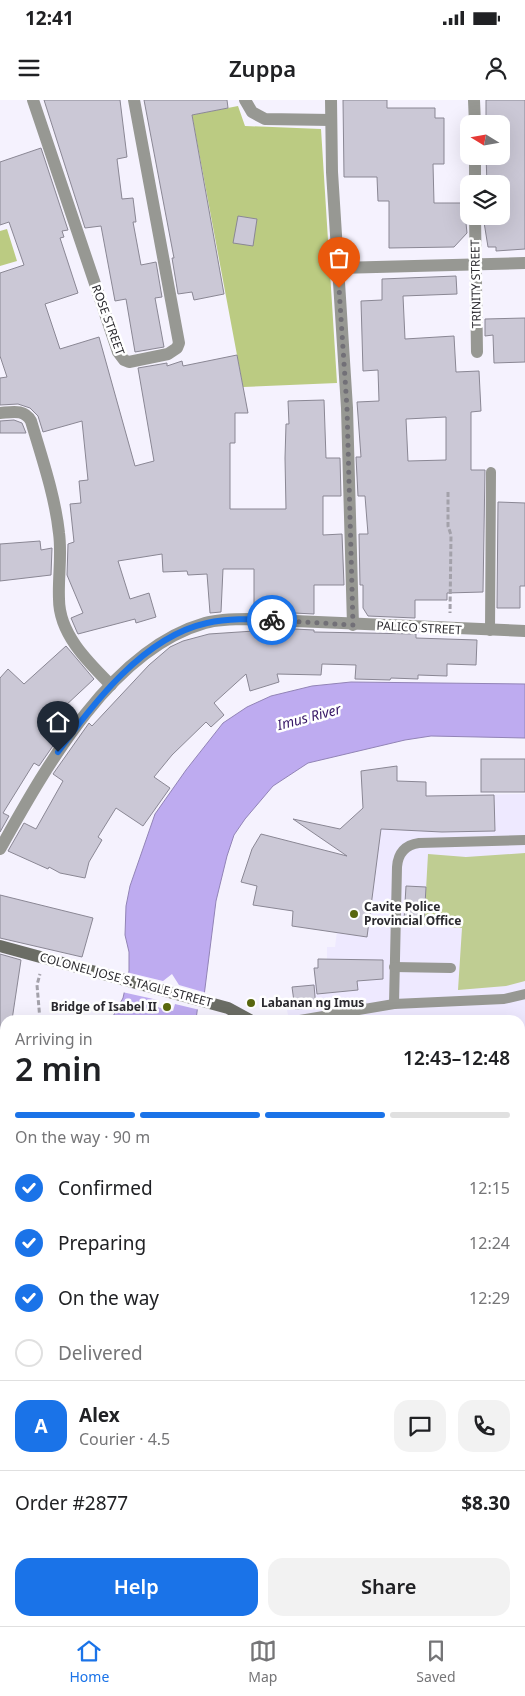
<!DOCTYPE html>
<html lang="en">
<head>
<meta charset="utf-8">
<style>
	:root { --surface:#fff; --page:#f2f2f2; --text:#202124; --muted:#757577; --line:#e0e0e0; --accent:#1a73e8 }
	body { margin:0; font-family:"Noto Sans",sans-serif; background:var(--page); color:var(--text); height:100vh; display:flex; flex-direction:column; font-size:19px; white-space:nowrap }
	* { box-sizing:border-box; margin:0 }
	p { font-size:16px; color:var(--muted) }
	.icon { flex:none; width:28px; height:28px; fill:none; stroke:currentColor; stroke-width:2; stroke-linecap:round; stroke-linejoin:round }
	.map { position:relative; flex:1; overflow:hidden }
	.sheet { position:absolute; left:0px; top:915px; width:525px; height:611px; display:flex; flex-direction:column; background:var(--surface); border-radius:15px 15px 0 0; box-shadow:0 5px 20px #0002 }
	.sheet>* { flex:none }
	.needle { width:32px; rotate:281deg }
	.controls { position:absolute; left:460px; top:15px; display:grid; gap:10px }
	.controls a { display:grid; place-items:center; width:50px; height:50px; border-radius:10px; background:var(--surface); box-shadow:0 5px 20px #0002; font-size:25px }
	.pin { position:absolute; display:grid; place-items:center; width:42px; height:42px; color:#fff; margin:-51px -21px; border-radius:50% 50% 50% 0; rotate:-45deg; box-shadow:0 0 5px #0007 }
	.pin .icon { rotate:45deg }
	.courier { position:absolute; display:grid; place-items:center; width:50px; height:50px; margin:-25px; border:4px solid #1a73e8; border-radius:50%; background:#fff; color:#222; box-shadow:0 1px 6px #0007 }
	.overview em { font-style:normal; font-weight:600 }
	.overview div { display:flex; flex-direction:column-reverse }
	.overview { display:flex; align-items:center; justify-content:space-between; height:85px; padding:0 15px }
	h1 { font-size:32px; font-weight:600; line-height:38px }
	.bar { display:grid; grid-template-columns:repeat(4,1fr); gap:8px 5px; align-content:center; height:60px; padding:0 15px }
	.bar i { height:6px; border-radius:4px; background:var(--line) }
	.bar .on { background:var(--accent) }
	.bar p { grid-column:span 4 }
	.line { display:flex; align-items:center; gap:12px; padding:0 15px; border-top:1px solid var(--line) }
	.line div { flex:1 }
	.round { display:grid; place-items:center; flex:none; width:52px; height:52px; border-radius:15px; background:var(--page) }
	ol { padding:0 15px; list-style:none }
	li { display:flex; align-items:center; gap:15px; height:55px }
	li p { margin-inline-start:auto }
	li .icon { padding:5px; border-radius:50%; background:var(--accent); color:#fff; stroke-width:4 }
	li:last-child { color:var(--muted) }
	li i { width:28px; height:28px; border:2px solid var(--line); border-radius:50% }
	.button { display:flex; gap:10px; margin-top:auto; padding:10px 15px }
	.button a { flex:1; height:58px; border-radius:15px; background:var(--accent); color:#fff; font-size:20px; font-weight:600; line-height:58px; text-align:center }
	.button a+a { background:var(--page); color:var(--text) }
	.status { display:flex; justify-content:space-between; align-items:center; height:35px; padding:0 25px; background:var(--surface); direction:ltr }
	.status svg { height:14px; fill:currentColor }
	header { display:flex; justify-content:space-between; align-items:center; height:65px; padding:0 15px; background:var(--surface); font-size:22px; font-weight:600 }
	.dock { display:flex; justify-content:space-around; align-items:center; height:70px; border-top:1px solid var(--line); background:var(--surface); font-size:14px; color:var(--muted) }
	.dock a { display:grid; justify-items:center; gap:2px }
	.dock .on { color:var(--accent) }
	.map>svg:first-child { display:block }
	.built { fill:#eee9ff }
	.green { fill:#bfcd92 }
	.forest { fill:#bbcb82 }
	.water { fill:#beabf0; stroke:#9284b6 }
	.pier { fill:#f5f2fe }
	.building { fill:#cbc8d6; stroke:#8a8794; fill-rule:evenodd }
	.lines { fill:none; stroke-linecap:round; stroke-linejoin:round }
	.path { stroke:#a3a1aa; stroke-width:3; stroke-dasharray:5 2.5; stroke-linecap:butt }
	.service { stroke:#979893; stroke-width:10 }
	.minor { stroke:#979893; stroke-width:12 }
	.tertiary { stroke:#979893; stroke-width:12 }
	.secondary { stroke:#6b6d65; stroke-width:12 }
	.done { stroke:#727077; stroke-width:5; stroke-dasharray:0 9 }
	.route { stroke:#1a73e8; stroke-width:6 }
	.poi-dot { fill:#59670e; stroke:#fff; stroke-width:2 }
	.labels { text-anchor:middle; stroke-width:5; stroke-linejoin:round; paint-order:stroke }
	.street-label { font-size:12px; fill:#2b2a2f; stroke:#fff }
	.poi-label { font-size:12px; font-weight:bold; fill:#2b2a2f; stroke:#fff; text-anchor:start }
	.water-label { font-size:14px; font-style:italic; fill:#371766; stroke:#fff }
</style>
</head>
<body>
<div class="status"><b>12:41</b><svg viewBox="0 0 49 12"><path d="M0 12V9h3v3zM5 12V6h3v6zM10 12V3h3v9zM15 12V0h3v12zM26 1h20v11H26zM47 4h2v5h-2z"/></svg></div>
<header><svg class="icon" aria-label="menu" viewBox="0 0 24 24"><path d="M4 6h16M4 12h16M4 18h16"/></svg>Zuppa<svg class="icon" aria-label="person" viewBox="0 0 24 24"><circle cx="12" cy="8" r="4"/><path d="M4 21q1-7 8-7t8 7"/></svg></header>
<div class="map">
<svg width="525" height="1526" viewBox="0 0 525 1526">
	<rect width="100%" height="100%" fill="#f5f2fe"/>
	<!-- built -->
	<g class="built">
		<polygon points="408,681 426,682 426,696 525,694 525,1028 520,1029 520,920 289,920 287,910 295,909 292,887 315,884 314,868 318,867 318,859 327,859 327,847 335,847 352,718 382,721 408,696"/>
		<polygon points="525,1381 525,1470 520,1461 520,1382"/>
		<polygon points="50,1521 112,1521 113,1526 52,1526"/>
	</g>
	<!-- green -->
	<polygon class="green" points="525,753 525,881 506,886 458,890 462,828 424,825 428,754 466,757"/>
	<!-- forest -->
	<g class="forest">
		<polygon points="238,6 245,26 321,29 337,283 243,287 192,15"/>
		<polygon points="7,129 17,161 0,166 0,131"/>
	</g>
	<!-- water -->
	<g class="water">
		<polygon points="351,582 525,584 525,638 431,636 405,640 308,663 273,686 245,719 234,735 227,756 216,801 203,904 198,904 196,920 111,920 123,898 129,871 129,852 125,835 126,806 130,786 155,714 186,670 223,623 247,607 271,596 312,586"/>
		<polygon points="5,1015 5,1084 0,1086 0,1017"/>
	</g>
	<!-- pier -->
	<polygon class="pier" points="126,872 163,881 172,874 179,885 207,893 205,906 201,907 200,910 175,904 173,911 157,907 158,900 122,892"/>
	<!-- building -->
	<g class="building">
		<polygon points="44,0 120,0 127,57 117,59 122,99 133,98 136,122 133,122 141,165 156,162 162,197 155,198 164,247 135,252 126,199 115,201 101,126 85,128"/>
		<polygon points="144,0 227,0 228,8 192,15 224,194 194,200 192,192 178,194 172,158 174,158"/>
		<polygon points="343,0 387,0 387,8 435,8 435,18 444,18 444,64 433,64 434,103 464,103 467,133 454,147 389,148 389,101 378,101 377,77 344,77"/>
		<polygon points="486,0 525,0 525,149 496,151 496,147 488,147 483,116 501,116 501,84 487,84 486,56 501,56 501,24 486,24"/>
		<polygon points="41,48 68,130 62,131 64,137 60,138 78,193 45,204 60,249 99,237 135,366 154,361 138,268 167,263 167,266 182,261 183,266 237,255 248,313 235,313 235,343 230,343 230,409 286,409 285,358 286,324 289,324 288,301 324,300 326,358 340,358 341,396 323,396 323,435 342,434 344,485 314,485 314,514 254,511 254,469 223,469 221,512 210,513 207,474 188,475 187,471 163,472 162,454 118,461 130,499 149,493 156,517 136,523 135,519 78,534 77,532 71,518 83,513 67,475 68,444 74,442 70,404 81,403 79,381 88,380 82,321 43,332 38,316 30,308 18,304 0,305 0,278 7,277 0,256 0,173 24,165 9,122 0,125 0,62"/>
		<polygon points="238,116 257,119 253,146 233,143"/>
		<path d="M 456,176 L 457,194 L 403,196 L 405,239 L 454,236 L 456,272 L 479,271 L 481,311 L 471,312 L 471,370 L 485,370 L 483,492 L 447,493 L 447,500 L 415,500 L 415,518 L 368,516 L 363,508 L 363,485 L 360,485 L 359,434 L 368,434 L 365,396 L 358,396 L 356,357 L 361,357 L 357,302 L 379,301 L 378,270 L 363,271 L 361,201 L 382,200 L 382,179 ZM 446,317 L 446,360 L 408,361 L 406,319 Z"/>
		<polygon points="525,218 525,262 494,263 493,235 485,236 485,219"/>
		<polygon points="14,320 22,323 26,333 0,333 0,321"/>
		<polygon points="498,402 525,403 525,486 520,486 520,508 497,508"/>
		<polygon points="40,441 41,450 52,448 51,475 0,481 0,444"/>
		<polygon points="254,527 314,530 314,532 416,534 416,538 477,540 476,565 447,564 447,576 418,575 418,579 391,578 390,580 355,579 356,565 322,564 321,575 277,574 279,582 250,591 246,574 214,603 224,615 211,627 206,622 172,655 154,677 170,688 143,726 116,708 98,737 102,740 89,762 85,778 60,773 49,767 48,769 8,751 24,723 36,729 63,681 53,674 89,623 92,626 149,565 170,547 183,541 209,534 254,531"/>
		<polygon points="66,546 94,579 64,607 75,614 39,666 34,663 3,713 9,716 0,732 0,578 8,569 24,584"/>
		<rect x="481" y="659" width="44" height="33"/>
		<polygon points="397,666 397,681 426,682 426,696 494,695 495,731 442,732 381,729 367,837 292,826 293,811 253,805 257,786 241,782 252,749 261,734 347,756 293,719 340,729 363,708 361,671"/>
		<polygon points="406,786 426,787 424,822 404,820"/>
		<polygon points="0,795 93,818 82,857 0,838"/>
		<polygon points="0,854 21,860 12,920 5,920 5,938 0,938"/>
		<polygon points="318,859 383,860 383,879 357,881 358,890 317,894 314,868 318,868"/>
		<polygon points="314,885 316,908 295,909 292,887"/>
	</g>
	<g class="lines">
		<!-- path -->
		<g class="path">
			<polyline points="448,392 448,426 451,435 450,513"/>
			<polyline points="40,920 37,885 40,874"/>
		</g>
		<!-- service -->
		<g class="service">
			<polyline points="490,531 491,372"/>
			<path d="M 525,740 L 419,743 C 405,745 398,753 397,767 L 394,904 L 504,899 L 525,894"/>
			<polyline points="394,867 451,868"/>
			<polyline points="300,920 394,904"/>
			<polyline points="520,1428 525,1426"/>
			<polyline points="87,1521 88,1526"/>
		</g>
		<!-- minor -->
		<g class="minor">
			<polyline points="33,0 118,252 124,260 129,262 168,254 177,248 179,243 134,0"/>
			<polyline points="245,0 252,12 265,19 331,20"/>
			<polyline points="331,0 332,72 347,308 353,525"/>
			<polyline points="474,0 475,24"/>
			<polyline points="475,56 475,84"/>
			<polyline points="475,116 477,252"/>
			<polyline points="338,168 525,163"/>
			<path d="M 0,313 C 13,312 24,309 31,321 C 42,358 55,396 59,433 C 62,455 58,477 59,499 C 59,534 88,562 111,585"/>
			<polyline points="520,1211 525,1209"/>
			<polyline points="430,1521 431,1526"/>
			<polyline points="197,1526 211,1521"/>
		</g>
		<!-- tertiary -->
		<g class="tertiary">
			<path d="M 0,749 C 45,669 110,550 205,523 C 219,519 235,519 250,519 L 525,531"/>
			<polyline points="0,1179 5,1177"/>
			<polyline points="128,1521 129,1526"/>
		</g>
		<!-- secondary -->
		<g class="secondary">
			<polyline points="0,846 228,908 250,920"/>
			<polyline points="520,1488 525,1497"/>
		</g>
	</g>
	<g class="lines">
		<!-- done -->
		<polyline class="done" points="272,520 353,525 347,308 339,188"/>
		<!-- route -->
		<path class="route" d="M 58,652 C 94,603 143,537 207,523 C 228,518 250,519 272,520"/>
	</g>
	<!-- markers -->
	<g class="poi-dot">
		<circle cx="354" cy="814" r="5"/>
		<circle cx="251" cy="903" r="5"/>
		<circle cx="167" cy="907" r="5"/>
	</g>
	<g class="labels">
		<!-- street labels -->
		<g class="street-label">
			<text transform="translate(476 184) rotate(-91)" y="4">TRINITY STREET</text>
			<text transform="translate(108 220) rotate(70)" y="4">ROSE STREET</text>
			<text transform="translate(419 528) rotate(3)" y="4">PALICO STREET</text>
			<text transform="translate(126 880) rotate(15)" y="4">COLONEL JOSE S. TAGLE STREET</text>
		</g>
		<!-- poi labels -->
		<g class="poi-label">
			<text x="364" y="811">Cavite Police<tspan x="364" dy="14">Provincial Office</tspan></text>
			<text x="261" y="907">Labanan ng Imus</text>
			<text x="157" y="911" text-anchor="end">Bridge of Isabel II</text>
		</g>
		<!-- water labels -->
		<g class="water-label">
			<text transform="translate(309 617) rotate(-15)" y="5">Imus River</text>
		</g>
	</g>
</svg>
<div class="controls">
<a><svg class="needle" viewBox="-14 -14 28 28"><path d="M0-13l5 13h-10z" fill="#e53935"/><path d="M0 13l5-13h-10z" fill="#757577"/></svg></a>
<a><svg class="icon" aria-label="layers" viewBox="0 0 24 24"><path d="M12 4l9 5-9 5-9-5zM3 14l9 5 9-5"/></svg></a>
</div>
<div class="pin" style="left:339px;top:188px;background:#ea580c"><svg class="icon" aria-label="bag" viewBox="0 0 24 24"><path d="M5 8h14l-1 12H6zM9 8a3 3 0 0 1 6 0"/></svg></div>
<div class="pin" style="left:58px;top:652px;background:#1f2937"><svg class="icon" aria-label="home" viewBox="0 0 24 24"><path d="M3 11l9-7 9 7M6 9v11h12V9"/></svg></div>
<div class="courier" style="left:272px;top:520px"><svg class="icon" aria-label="bike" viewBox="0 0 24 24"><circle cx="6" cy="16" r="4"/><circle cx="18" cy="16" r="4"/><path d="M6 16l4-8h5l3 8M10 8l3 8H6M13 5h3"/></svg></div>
<section class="sheet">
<div class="overview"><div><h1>2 min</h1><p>Arriving in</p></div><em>12:43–12:48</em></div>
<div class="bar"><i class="on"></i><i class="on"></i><i class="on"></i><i></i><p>On the way · 90 m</p></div>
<ol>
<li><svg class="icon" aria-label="check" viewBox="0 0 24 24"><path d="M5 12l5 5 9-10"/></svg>Confirmed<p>12:15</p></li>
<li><svg class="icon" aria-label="check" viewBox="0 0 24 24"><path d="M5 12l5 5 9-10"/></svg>Preparing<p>12:24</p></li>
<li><svg class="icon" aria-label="check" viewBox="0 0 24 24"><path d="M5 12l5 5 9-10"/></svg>On the way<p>12:29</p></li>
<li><i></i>Delivered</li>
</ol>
<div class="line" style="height:90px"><b class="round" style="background:var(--accent);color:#fff">A</b><div><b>Alex</b><p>Courier · 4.5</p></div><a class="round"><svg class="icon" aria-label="chat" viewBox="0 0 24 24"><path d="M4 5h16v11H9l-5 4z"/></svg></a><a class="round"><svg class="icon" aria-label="phone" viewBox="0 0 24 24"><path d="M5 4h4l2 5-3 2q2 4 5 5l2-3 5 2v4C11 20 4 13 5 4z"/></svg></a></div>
<div class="line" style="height:65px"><div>Order #2877</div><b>$8.30</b></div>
<div class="button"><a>Help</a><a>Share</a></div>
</section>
</div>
<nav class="dock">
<a class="on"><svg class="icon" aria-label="home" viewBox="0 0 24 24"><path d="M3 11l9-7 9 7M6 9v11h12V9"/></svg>Home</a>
<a><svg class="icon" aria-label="map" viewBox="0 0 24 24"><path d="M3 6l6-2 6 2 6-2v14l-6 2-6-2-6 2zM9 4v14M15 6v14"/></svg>Map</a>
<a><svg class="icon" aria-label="saved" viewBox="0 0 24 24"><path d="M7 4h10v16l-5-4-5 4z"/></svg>Saved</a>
</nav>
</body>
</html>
